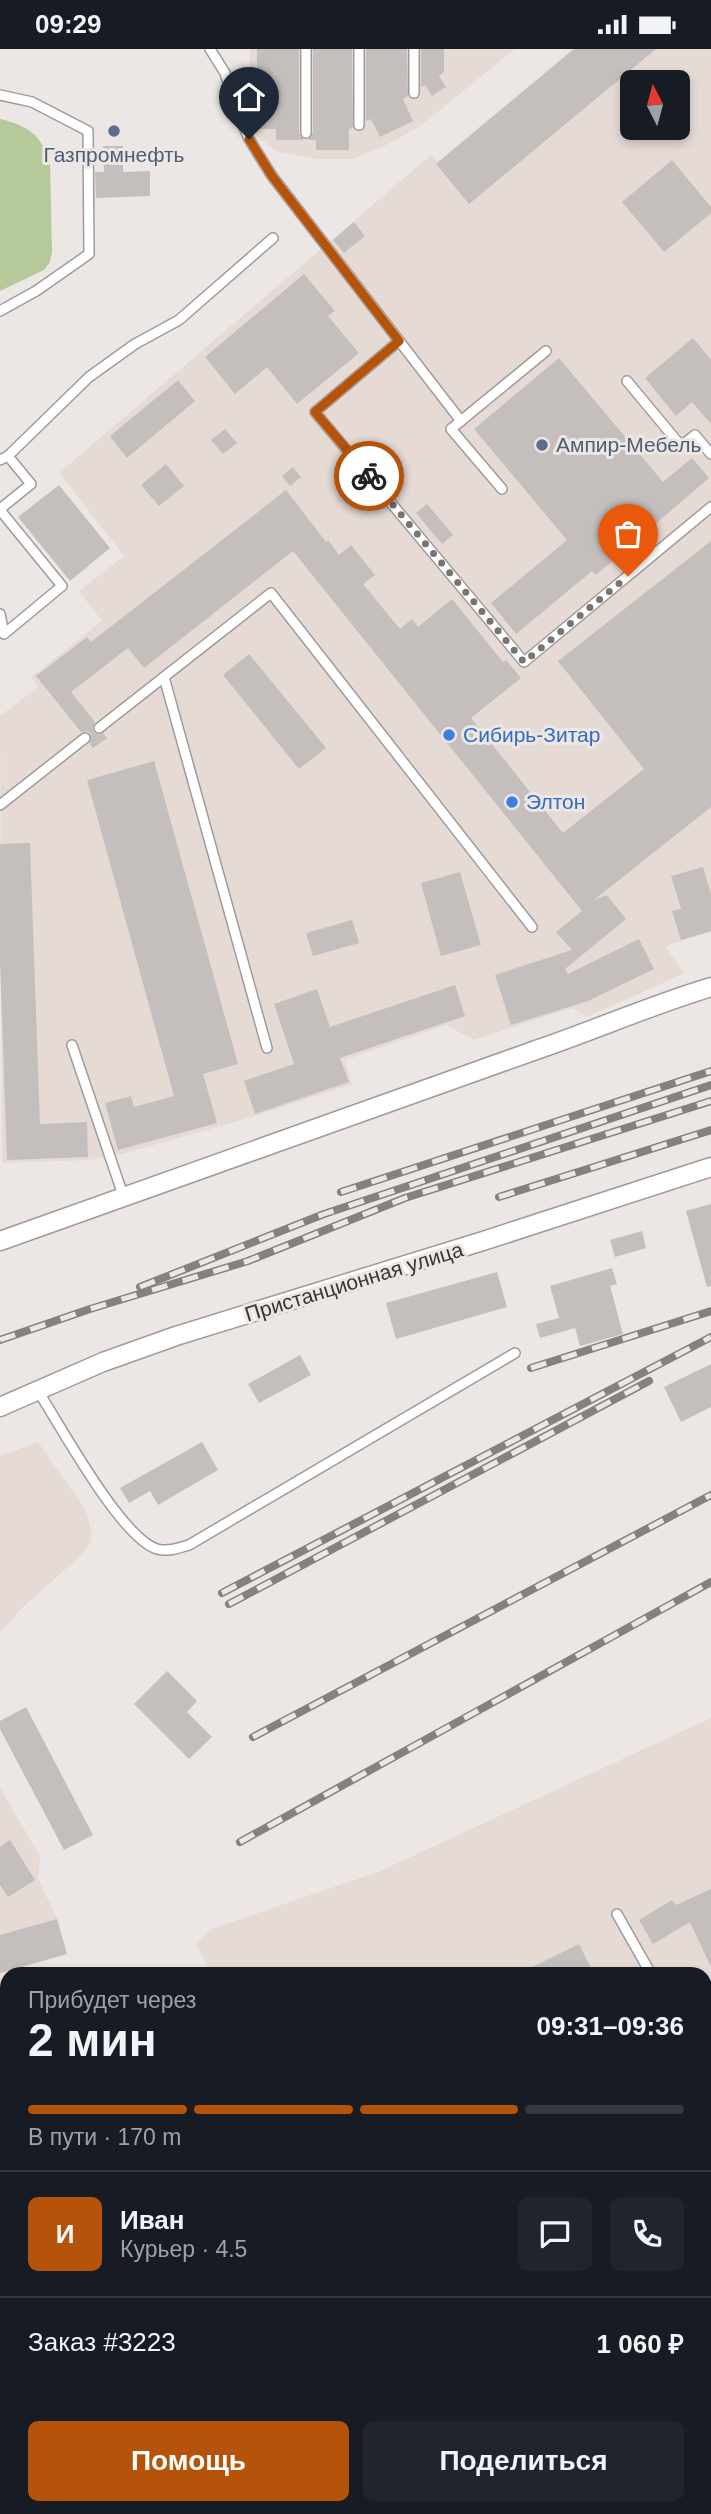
<!DOCTYPE html>
<html lang="ru">
<head>
<meta charset="utf-8">
<style>
	:root { --surface:#171b24; --page:#20242c; --text:#f1f3f6; --muted:#9ea1a6; --line:#363941; --accent:#b45309 }
	body { margin:0; font-family:Arial,sans-serif; background:var(--page); color:var(--text); height:100vh; display:flex; flex-direction:column; font-size:26px; white-space:nowrap }
	* { box-sizing:border-box; margin:0 }
	p { font-size:23px; color:var(--muted) }
	.icon { flex:none; width:38px; height:38px; fill:none; stroke:currentColor; stroke-width:2; stroke-linecap:round; stroke-linejoin:round }
	.map { position:relative; flex:1; overflow:hidden }
	.details { position:absolute; left:0px; top:1918px; width:712px; height:548px; display:flex; flex-direction:column; background:var(--surface); border-radius:21px 21px 0 0; box-shadow:0 4px 10px #0003 }
	.details>* { flex:none }
	.needle { width:46px; rotate:354deg }
	.fabs { position:absolute; left:620px; top:21px; display:grid; gap:14px }
	.fabs a { display:grid; place-items:center; width:70px; height:70px; border-radius:10px; background:var(--surface); box-shadow:0 4px 10px #0003; font-size:35px }
	.pin { position:absolute; display:grid; place-items:center; width:60px; height:60px; color:#fff; margin:-72px -30px; border-radius:50% 50% 50% 0; rotate:-45deg; box-shadow:0 0 7px #0007 }
	.pin .icon { rotate:45deg }
	.courier { position:absolute; display:grid; place-items:center; width:70px; height:70px; margin:-35px; border:5px solid #b45309; border-radius:50%; background:#fff; color:#222; box-shadow:0 2px 9px #0007 }
	.headline em { font-style:normal; font-weight:800 }
	.headline div { display:flex; flex-direction:column-reverse }
	.headline { display:flex; align-items:center; justify-content:space-between; height:119px; padding:0 28px }
	h1 { font-size:46px; font-weight:800; line-height:52px }
	.bar { display:grid; grid-template-columns:repeat(4,1fr); gap:10px 7px; align-content:center; height:84px; padding:0 28px }
	.bar i { height:9px; border-radius:5px; background:var(--line) }
	.bar .selected { background:var(--accent) }
	.bar p { grid-column:span 4 }
	.line { display:flex; align-items:center; gap:18px; padding:0 28px; border-top:2px solid var(--line) }
	.line div { flex:1 }
	.round { display:grid; place-items:center; flex:none; width:74px; height:74px; border-radius:10px; background:var(--page) }
	.primary-button { display:flex; gap:14px; margin-top:auto; padding:14px 28px }
	.primary-button a { flex:1; height:80px; border-radius:10px; background:var(--accent); color:#fff; font-size:28px; font-weight:800; line-height:80px; text-align:center }
	.primary-button a+a { background:var(--page); color:var(--text) }
	.status { display:flex; justify-content:space-between; align-items:center; height:49px; padding:0 35px; background:var(--surface); direction:ltr }
	.status svg { height:19px; fill:currentColor }
	.map>svg:first-child { display:block }
	.built { fill:#e6dad5; fill-rule:evenodd }
	.green { fill:#b6c99a }
	.building { fill:#c4bfbd }
	.lines { fill:none; stroke-linecap:round; stroke-linejoin:round }
	.lane-casing { stroke:#a09b9a; stroke-width:12 }
	.street-casing { stroke:#a09b9a; stroke-width:21 }
	.lane { stroke:#fff; stroke-width:9 }
	.street { stroke:#fff; stroke-width:18 }
	.rail-casing { stroke:#858180; stroke-width:8 }
	.rail { stroke:#ece7e5; stroke-width:5; stroke-dasharray:16; stroke-linecap:butt }
	.done { stroke:#777473; stroke-width:7; stroke-dasharray:0 12.6 }
	.route { stroke:#b45309; stroke-width:9 }
	.service-dot { fill:#5c6f8a; stroke:#ece7e5; stroke-width:2.5 }
	.shop-dot { fill:#3f7fe0; stroke:#ece7e5; stroke-width:2.5 }
	.labels { text-anchor:middle; stroke-width:6; stroke-linejoin:round; paint-order:stroke }
	.service-label { font-size:21px; fill:#4e5e75; stroke:#ece7e5 }
	.shop-label { font-size:21px; fill:#366cbe; stroke:#ece7e5; text-anchor:start }
	.street-label { font-size:21px; fill:#383635; stroke:#ece7e5 }
</style>
</head>
<body>
<div class="status"><b>09:29</b><svg viewBox="0 0 49 12"><path d="M0 12V9h3v3zM5 12V6h3v6zM10 12V3h3v9zM15 12V0h3v12zM26 1h20v11H26zM47 4h2v5h-2z"/></svg></div>
<div class="map">
<svg width="711" height="2465" viewBox="0 0 711 2465">
	<rect width="100%" height="100%" fill="#ece7e5"/>
	<!-- built -->
	<g class="built">
		<polygon points="250,0 515,0 419,78 384,97 352,110 317,110 278,103 259,89 250,71"/>
		<path d="M 573,0 L 711,0 L 711,883 L 665,897 L 685,924 L 587,968 L 572,959 L 474,991 L 446,976 L 345,1011 L 352,1035 L 256,1067 L 119,1106 L 89,1111 L 2,1114 L 0,667 L 38,638 L 31,628 L 102,572 L 79,542 L 124,507 L 59,424 L 431,106 L 437,113 ZM 632,33 L 677,33 L 677,79 L 632,79 Z"/>
		<polygon points="38,1393 86,1461 92,1485 90,1495 79,1508 21,1560 0,1584 0,1407"/>
		<polygon points="711,1669 711,2172 705,2176 705,1925 212,1925 196,1895 211,1880 378,1823"/>
		<polygon points="0,1739 40,1807 38,1829 57,1870 67,1905 0,1924"/>
	</g>
	<!-- green -->
	<path class="green" d="M 0,70 C 28,77 39,84 50,112 L 52,203 L 50,213 L 44,221 L 0,242 Z"/>
	<!-- building -->
	<g class="building">
		<polygon points="257,0 299,0 299,84 304,91 276,91 276,80 257,80"/>
		<polygon points="313,0 352,0 353,79 349,80 349,101 316,101 316,91 308,91 313,84"/>
		<polygon points="366,0 407,0 408,47 403,50 413,72 380,88 371,70 366,72"/>
		<polygon points="421,0 444,0 444,23 439,27 446,38 432,47 425,36 421,38"/>
		<polygon points="574,0 656,0 469,155 436,115"/>
		<polygon points="103,97 123,97 123,123 150,122 150,147 96,149 95,123 104,123"/>
		<polygon points="672,111 711,158 711,164 664,203 622,153"/>
		<polygon points="354,173 365,187 344,204 333,191"/>
		<polygon points="304,225 335,262 328,267 359,304 297,355 267,318 235,345 205,308"/>
		<polygon points="693,289 711,311 711,375 692,353 676,367 645,329"/>
		<polygon points="559,309 663,433 692,409 709,429 596,526 592,522 516,585 491,554 567,491 474,380"/>
		<polygon points="178,331 195,352 127,409 110,387"/>
		<polygon points="225,380 237,394 223,405 211,391"/>
		<polygon points="166,415 184,437 159,457 141,436"/>
		<polygon points="293,418 301,428 290,437 282,427"/>
		<polygon points="59,436 110,499 70,532 18,468"/>
		<polygon points="286,441 326,493 328,491 339,506 351,496 375,526 363,535 400,580 412,570 418,578 452,550 503,613 506,611 521,629 471,669 563,784 644,720 558,612 711,492 711,758 594,851 607,846 626,870 565,920 568,925 639,890 654,920 588,952 511,976 495,926 572,901 556,883 582,862 293,502 144,619 128,599 71,643 95,673 92,679 94,684 99,686 103,684 107,689 93,699 89,694 91,685 87,682 81,683 36,627 87,588 91,593"/>
		<polygon points="427,455 453,486 442,495 416,464"/>
		<polygon points="249,605 326,699 299,720 223,626"/>
		<polygon points="154,712 238,1015 203,1025 217,1074 118,1101 105,1054 131,1047 134,1058 174,1047 87,731"/>
		<polygon points="30,794 40,1075 87,1073 88,1108 7,1111 0,913 0,795"/>
		<polygon points="703,818 711,845 711,882 681,891 672,862 681,860 671,827"/>
		<polygon points="460,823 481,896 441,907 421,834"/>
		<polygon points="352,871 359,894 313,907 306,884"/>
		<polygon points="455,936 465,967 340,1009 349,1033 255,1065 244,1032 294,1015 274,955 317,940 330,978"/>
		<polygon points="711,1155 711,1237 707,1238 686,1162"/>
		<polygon points="642,1182 646,1199 615,1208 610,1191"/>
		<polygon points="612,1219 617,1235 610,1237 623,1285 580,1297 575,1279 540,1289 536,1275 559,1269 550,1237"/>
		<polygon points="497,1223 507,1258 396,1290 386,1254"/>
		<polygon points="300,1306 311,1326 259,1354 248,1335"/>
		<polygon points="711,1315 711,1358 681,1373 664,1338"/>
		<polygon points="202,1393 218,1421 158,1456 150,1442 129,1454 120,1439"/>
		<polygon points="167,1622 197,1652 187,1663 212,1688 189,1710 134,1655"/>
		<polygon points="26,1658 93,1786 64,1801 0,1680 0,1672"/>
		<polygon points="10,1791 35,1831 8,1848 0,1836 0,1798"/>
		<polygon points="711,1840 711,1918 690,1873 653,1895 639,1871 672,1851 676,1856"/>
		<polygon points="57,1870 67,1905 0,1924 0,1886"/>
		<polygon points="579,1895 594,1925 518,1925"/>
	</g>
	<g class="lines">
		<!-- lane casing -->
		<g class="lane-casing">
			<g id="lane">
				<polyline points="210,0 225,24 236,59 249,90 272,127 461,372"/>
				<polyline points="306,0 306,84"/>
				<polyline points="359,0 359,76"/>
				<polyline points="414,0 414,44"/>
				<polyline points="0,46 32,53 88,82 89,205 36,242 0,262"/>
				<polyline points="399,292 315,363 524,613 711,458"/>
				<polyline points="627,332 681,397 695,386 711,405"/>
				<polyline points="0,411 8,407 89,328 135,295 179,271 273,189"/>
				<polyline points="502,440 451,380 546,302"/>
				<polyline points="0,460 31,435 8,407"/>
				<polyline points="0,461 62,537 4,585 0,565"/>
				<polyline points="164,628 267,999"/>
				<polyline points="99,679 271,544 532,878"/>
				<polyline points="0,756 85,689"/>
				<polyline points="72,996 124,1149"/>
				<path d="M 38,1342 C 60,1376 121,1489 157,1500 C 168,1503 179,1499 189,1496 L 515,1304"/>
				<polyline points="617,1865 651,1925"/>
				<polyline points="705,2022 711,2032"/>
				<polyline points="705,2330 711,2345"/>
				<polyline points="390,2459 394,2465"/>
				<polyline points="585,2459 588,2465"/>
			</g>
		</g>
		<!-- street casing -->
		<g class="street-casing">
			<g id="street">
				<path d="M 0,1192 C 179,1129 357,1064 536,1001 C 595,981 651,956 711,938"/>
				<polyline points="0,1358 103,1313 176,1287 483,1192 711,1118"/>
				<polyline points="705,2197 711,2194"/>
				<polyline points="319,2465 332,2459"/>
			</g>
		</g>
		<!-- lane -->
		<use href="#lane" class="lane"/>
		<!-- street -->
		<use href="#street" class="street"/>
		<!-- rail casing -->
		<g class="rail-casing">
			<g id="rail">
				<polyline points="341,1143 711,1022"/>
				<polyline points="499,1148 711,1081"/>
				<polyline points="140,1238 324,1165 711,1036"/>
				<polyline points="0,1291 90,1260 248,1212 405,1149 711,1052"/>
				<polyline points="531,1319 711,1262"/>
				<polyline points="222,1544 711,1288"/>
				<polyline points="229,1555 649,1332"/>
				<polyline points="253,1688 711,1446"/>
				<polyline points="240,1793 711,1533"/>
			</g>
		</g>
		<!-- rail -->
		<use href="#rail" class="rail"/>
	</g>
	<g class="lines">
		<!-- done -->
		<polyline class="done" points="369,427 524,613 628,527"/>
		<!-- route -->
		<polyline class="route" points="249,90 272,127 399,292 315,363 369,427"/>
	</g>
	<!-- markers -->
	<g class="service-dot">
		<circle cx="114" cy="82" r="7"/>
		<circle cx="542" cy="396" r="7"/>
	</g>
	<g class="shop-dot">
		<circle cx="449" cy="686" r="7"/>
		<circle cx="512" cy="753" r="7"/>
	</g>
	<g class="labels">
		<!-- service labels -->
		<g class="service-label">
			<text x="114" y="113">Газпромнефть</text>
			<text x="556" y="403" text-anchor="start">Ампир-Мебель</text>
		</g>
		<!-- shop labels -->
		<g class="shop-label">
			<text x="463" y="693">Сибирь-Зитар</text>
			<text x="526" y="760">Элтон</text>
		</g>
		<!-- street labels -->
		<g class="street-label">
			<text transform="translate(354 1233) rotate(-17)" y="7">Пристанционная улица</text>
		</g>
	</g>
</svg>
<div class="fabs">
<a><svg class="needle" viewBox="-14 -14 28 28"><path d="M0-13l5 13h-10z" fill="#e53935"/><path d="M0 13l5-13h-10z" fill="#9ea1a6"/></svg></a>
</div>
<div class="pin" style="left:628px;top:527px;background:#ea580c"><svg class="icon" aria-label="bag" viewBox="0 0 24 24"><path d="M5 8h14l-1 12H6zM9 8a3 3 0 0 1 6 0"/></svg></div>
<div class="pin" style="left:249px;top:90px;background:#1f2937"><svg class="icon" aria-label="home" viewBox="0 0 24 24"><path d="M3 11l9-7 9 7M6 9v11h12V9"/></svg></div>
<div class="courier" style="left:369px;top:427px"><svg class="icon" aria-label="bike" viewBox="0 0 24 24"><circle cx="6" cy="16" r="4"/><circle cx="18" cy="16" r="4"/><path d="M6 16l4-8h5l3 8M10 8l3 8H6M13 5h3"/></svg></div>
<section class="details">
<div class="headline"><div><h1>2 мин</h1><p>Прибудет через</p></div><em>09:31–09:36</em></div>
<div class="bar"><i class="selected"></i><i class="selected"></i><i class="selected"></i><i></i><p>В пути · 170 m</p></div>
<div class="line" style="height:126px"><b class="round" style="background:var(--accent);color:#fff">И</b><div><b>Иван</b><p>Курьер · 4.5</p></div><a class="round"><svg class="icon" aria-label="chat" viewBox="0 0 24 24"><path d="M4 5h16v11H9l-5 4z"/></svg></a><a class="round"><svg class="icon" aria-label="phone" viewBox="0 0 24 24"><path d="M5 4h4l2 5-3 2q2 4 5 5l2-3 5 2v4C11 20 4 13 5 4z"/></svg></a></div>
<div class="line" style="height:91px"><div>Заказ #3223</div><b>1 060 ₽</b></div>
<div class="primary-button"><a>Помощь</a><a>Поделиться</a></div>
</section>
</div>
</body>
</html>
